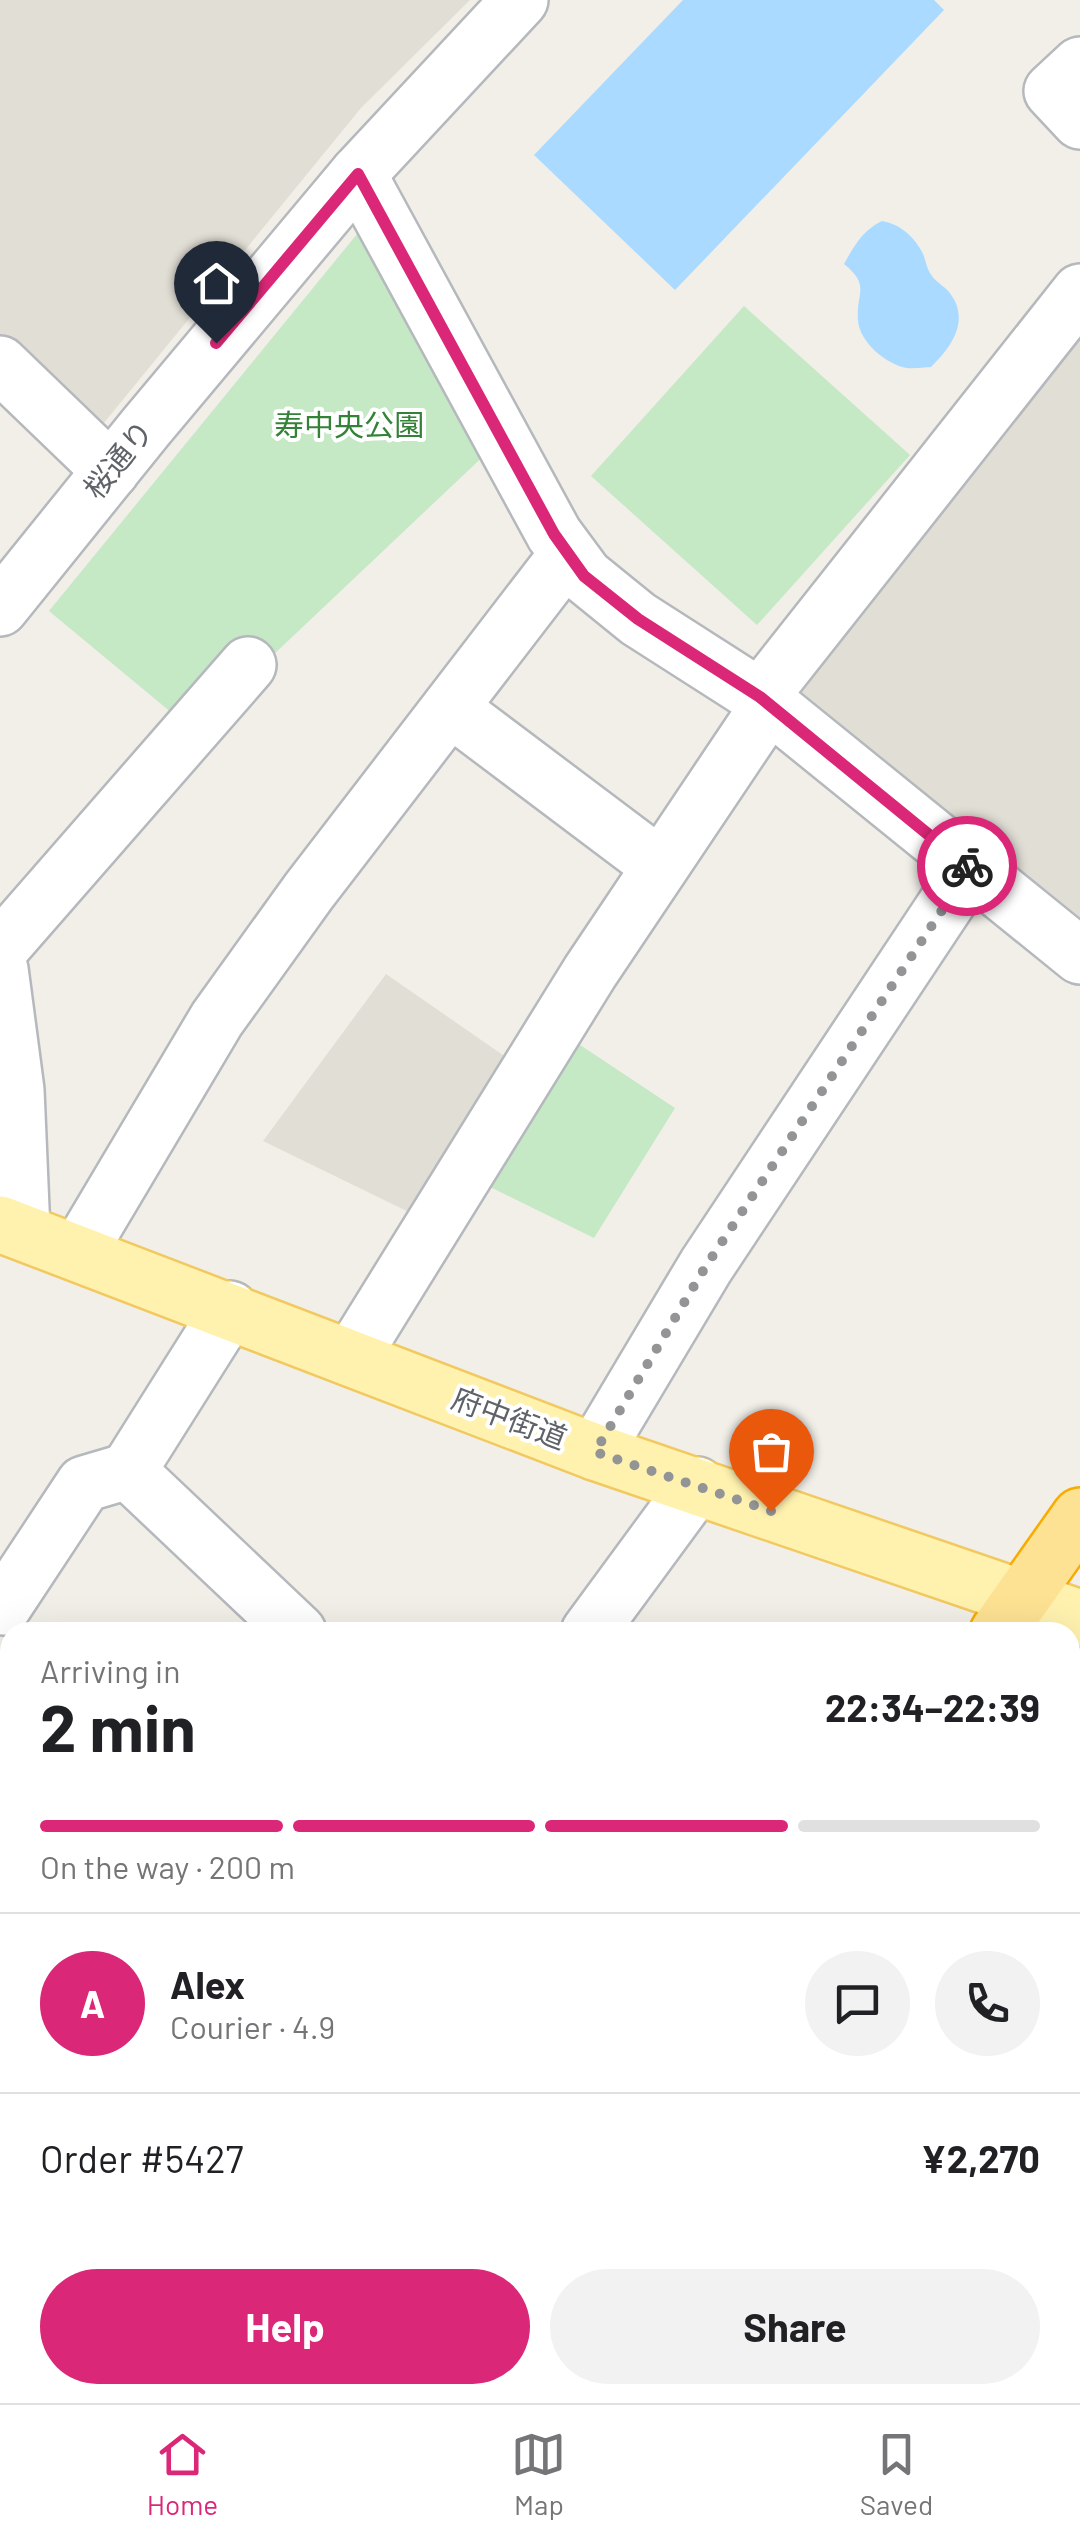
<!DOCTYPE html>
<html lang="en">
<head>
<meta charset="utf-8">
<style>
	:root { --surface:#fff; --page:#f2f2f2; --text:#202124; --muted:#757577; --line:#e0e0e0; --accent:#db2777 }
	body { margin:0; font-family:Barlow,"Noto Sans JP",sans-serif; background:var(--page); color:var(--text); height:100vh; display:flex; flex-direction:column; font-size:38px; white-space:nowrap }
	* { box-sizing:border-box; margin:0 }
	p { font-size:32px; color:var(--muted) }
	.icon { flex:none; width:55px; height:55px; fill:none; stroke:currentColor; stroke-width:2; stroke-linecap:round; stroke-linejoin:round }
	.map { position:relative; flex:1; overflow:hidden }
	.sheet { position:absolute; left:0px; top:1622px; width:1080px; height:782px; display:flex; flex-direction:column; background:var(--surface); border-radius:30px 30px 0 0; box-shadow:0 10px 40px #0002 }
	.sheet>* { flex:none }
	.pin { position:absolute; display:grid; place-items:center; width:85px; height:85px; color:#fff; margin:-102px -42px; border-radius:50% 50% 50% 0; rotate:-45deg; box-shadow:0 0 10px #0007 }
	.pin .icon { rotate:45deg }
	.courier { position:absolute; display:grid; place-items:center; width:100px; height:100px; margin:-50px; border:8px solid #db2777; border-radius:50%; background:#fff; color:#222; box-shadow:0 2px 12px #0007 }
	.overview em { font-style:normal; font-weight:700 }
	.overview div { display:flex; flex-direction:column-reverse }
	.overview { display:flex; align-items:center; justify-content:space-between; height:170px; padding:0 40px }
	h1 { font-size:65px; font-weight:700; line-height:75px }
	.bar { display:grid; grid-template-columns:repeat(4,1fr); gap:15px 10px; align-content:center; height:120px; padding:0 40px }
	.bar i { height:12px; border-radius:8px; background:var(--line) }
	.bar .current { background:var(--accent) }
	.bar p { grid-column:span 4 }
	.line { display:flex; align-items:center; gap:25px; padding:0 40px; border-top:2px solid var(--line) }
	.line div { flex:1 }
	.round { display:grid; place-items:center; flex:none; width:105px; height:105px; border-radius:52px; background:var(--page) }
	.cta { display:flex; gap:20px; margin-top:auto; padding:20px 40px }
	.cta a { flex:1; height:115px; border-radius:60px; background:var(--accent); color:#fff; font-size:40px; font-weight:700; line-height:115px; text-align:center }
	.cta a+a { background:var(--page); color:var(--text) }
	.dock { display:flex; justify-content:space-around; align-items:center; height:140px; border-top:2px solid var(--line); background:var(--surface); font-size:28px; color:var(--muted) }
	.dock a { display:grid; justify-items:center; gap:5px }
	.dock .current { color:var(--accent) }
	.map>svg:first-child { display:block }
	.education { fill:#e1ded6 }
	.green { fill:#c5e8c5 }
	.water { fill:#aadaff }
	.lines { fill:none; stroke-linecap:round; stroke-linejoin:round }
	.minor-casing { stroke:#b5b8bc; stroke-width:60 }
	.major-casing { stroke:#f2c960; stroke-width:60 }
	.highway-casing { stroke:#f9ab00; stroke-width:60 }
	.minor { stroke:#fff; stroke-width:55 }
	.major { stroke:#fff2af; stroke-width:55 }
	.highway { stroke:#fde293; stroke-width:55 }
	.rail-casing { stroke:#b6b7b8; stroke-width:11 }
	.rail { stroke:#fff; stroke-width:8; stroke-dasharray:22; stroke-linecap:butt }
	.done { stroke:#929495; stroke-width:10; stroke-dasharray:0 18 }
	.route { stroke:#db2777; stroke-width:12 }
	.labels { text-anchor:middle; stroke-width:8; stroke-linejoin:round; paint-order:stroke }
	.park-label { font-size:30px; fill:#348238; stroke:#fff }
	.street-label { font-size:30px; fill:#5f6368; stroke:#fff }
</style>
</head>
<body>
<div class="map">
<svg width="1080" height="2403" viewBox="0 0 1080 2403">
	<rect width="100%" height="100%" fill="#f1efe8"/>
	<!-- education -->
	<g class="education">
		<polygon points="0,0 470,0 361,108 90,440 0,352"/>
		<polygon points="1080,315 1080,928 790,693"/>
		<polygon points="386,974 513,1062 421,1218 263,1141"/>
	</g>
	<!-- green -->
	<g class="green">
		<polygon points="371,217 492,448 272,656 190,728 49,611"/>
		<polygon points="744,306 910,455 757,625 591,476"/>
		<polygon points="565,1035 675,1108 594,1238 478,1181"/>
	</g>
	<!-- water -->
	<g class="water">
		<polygon points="683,0 934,0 944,10 675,290 534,155"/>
		<path d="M 882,221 C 900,224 915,237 923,254 C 926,261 927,270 932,276 C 936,282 944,286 949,292 C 971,319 952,347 931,367 C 924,367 915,369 907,368 C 887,365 859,342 858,320 C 856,292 871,286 844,264 C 854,246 863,230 882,221 Z"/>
	</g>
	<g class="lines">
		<!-- minor casing -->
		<g class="minor-casing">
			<g id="minor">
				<polyline points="1080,65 1052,91 1080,121"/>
				<polyline points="358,174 554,534 585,576 638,619 760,697 1080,956"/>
				<polyline points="0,364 111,471"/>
				<polyline points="0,608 146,427 358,174 520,0"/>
				<polyline points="760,697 1080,292"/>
				<polyline points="450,708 660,866"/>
				<polyline points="0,949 248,665"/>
				<polyline points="0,969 16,1090 22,1232"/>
				<polyline points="78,1253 217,1019 309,891 568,554"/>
				<polyline points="230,1309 128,1471 298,1632"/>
				<polyline points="351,1358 590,972 769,705"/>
				<polyline points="595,1452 706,1266 970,868"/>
				<polyline points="3,1607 84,1484 128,1471"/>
				<polyline points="589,1632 697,1485"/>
				<polyline points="1070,2160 1080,2143"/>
				<polyline points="0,2299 10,2290"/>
				<polyline points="1070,2380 1080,2391"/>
				<polyline points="807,2395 816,2403"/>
			</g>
		</g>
		<!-- major casing -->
		<g class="major-casing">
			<polyline id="major" points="0,1224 595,1452 1080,1618"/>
		</g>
		<!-- highway casing -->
		<g class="highway-casing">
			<g id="highway">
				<polyline points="998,1632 1080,1516"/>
				<polyline points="465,2403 470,2395"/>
			</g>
		</g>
		<!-- minor -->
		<use href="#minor" class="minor"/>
		<!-- major -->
		<use href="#major" class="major"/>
		<!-- highway -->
		<use href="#highway" class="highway"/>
		<!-- rail casing -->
		<g class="rail-casing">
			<g id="rail">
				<polyline points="1070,2022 1080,2006"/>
				<polyline points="1070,2070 1080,2054"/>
				<polyline points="857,2403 860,2395"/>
				<polyline points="885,2403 889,2395"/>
			</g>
		</g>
		<!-- rail -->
		<use href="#rail" class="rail"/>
	</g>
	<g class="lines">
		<!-- done -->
		<polyline class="done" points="771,1511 595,1452 706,1266 970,868 967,866"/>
		<!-- route -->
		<polyline class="route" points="216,343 358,174 554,534 584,576 638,619 760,697 967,866"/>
	</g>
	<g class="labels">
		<!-- park labels -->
		<g class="park-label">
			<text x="349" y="436">寿中央公園</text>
		</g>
		<!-- street labels -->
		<g class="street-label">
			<text transform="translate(119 460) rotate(-51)" y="10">桜通り</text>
			<text transform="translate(509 1419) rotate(21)" y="10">府中街道</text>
		</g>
	</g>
</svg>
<div class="pin" style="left:771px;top:1511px;background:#ea580c"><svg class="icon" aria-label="bag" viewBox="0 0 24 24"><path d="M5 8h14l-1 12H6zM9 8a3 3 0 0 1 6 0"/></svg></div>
<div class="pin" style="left:216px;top:343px;background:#1f2937"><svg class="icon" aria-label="home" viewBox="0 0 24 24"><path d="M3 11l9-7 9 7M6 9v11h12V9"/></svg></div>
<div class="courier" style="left:967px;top:866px"><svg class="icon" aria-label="bike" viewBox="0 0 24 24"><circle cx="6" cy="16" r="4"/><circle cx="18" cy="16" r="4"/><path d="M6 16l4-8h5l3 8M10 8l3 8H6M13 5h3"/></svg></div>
<section class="sheet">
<div class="overview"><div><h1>2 min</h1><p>Arriving in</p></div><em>22:34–22:39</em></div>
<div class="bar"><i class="current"></i><i class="current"></i><i class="current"></i><i></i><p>On the way · 200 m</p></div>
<div class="line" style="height:180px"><b class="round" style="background:var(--accent);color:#fff">A</b><div><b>Alex</b><p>Courier · 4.9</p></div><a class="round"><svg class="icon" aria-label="chat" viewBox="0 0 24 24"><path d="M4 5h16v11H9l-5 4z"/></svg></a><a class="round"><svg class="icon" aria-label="phone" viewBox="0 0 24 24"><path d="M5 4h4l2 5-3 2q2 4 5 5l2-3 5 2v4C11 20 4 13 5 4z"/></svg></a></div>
<div class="line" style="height:130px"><div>Order #5427</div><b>¥2,270</b></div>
<div class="cta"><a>Help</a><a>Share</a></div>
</section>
</div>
<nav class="dock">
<a class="current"><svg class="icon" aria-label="home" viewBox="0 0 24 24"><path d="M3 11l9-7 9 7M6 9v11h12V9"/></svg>Home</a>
<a><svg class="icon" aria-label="map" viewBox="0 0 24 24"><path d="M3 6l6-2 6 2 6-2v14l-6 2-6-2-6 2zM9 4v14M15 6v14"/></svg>Map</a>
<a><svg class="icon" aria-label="saved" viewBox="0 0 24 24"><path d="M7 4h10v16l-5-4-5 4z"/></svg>Saved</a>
</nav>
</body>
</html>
